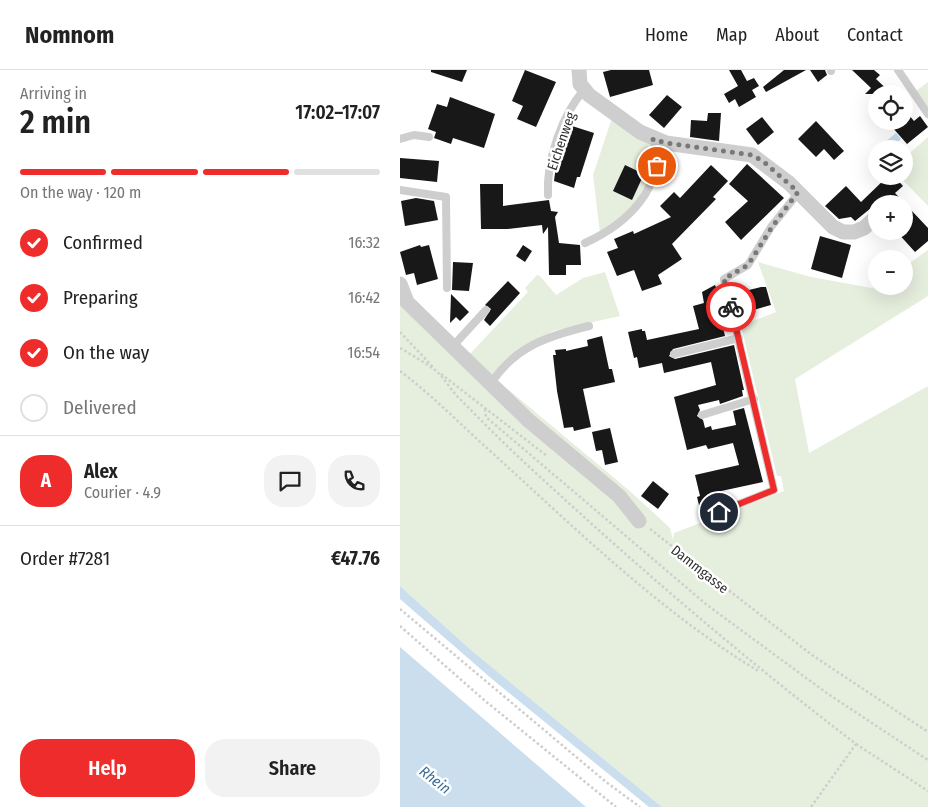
<!DOCTYPE html>
<html lang="en">
<head>
<meta charset="utf-8">
<style>
	:root { --surface:#fff; --page:#f2f2f2; --text:#222; --muted:#767676; --line:#e0e0e0; --accent:#ef2c2c }
	body { margin:0; font-family:"Fira Sans Condensed",sans-serif; background:var(--page); color:var(--text); height:100vh; display:flex; flex-direction:column; font-size:19px; white-space:nowrap }
	* { box-sizing:border-box; margin:0 }
	p { font-size:16px; color:var(--muted) }
	.icon { flex:none; width:28px; height:28px; fill:none; stroke:currentColor; stroke-width:2; stroke-linecap:round; stroke-linejoin:round }
	.map { position:relative; flex:1; overflow:hidden }
	.side { display:flex; flex-direction:column; background:var(--surface); width:400px }
	.side>* { flex:none }
	.controls { position:absolute; left:468px; top:15px; display:grid; gap:10px }
	.controls a { display:grid; place-items:center; width:45px; height:45px; border-radius:50%; background:var(--surface); box-shadow:0 5px 20px #0002; font-size:25px }
	.pin { position:absolute; display:grid; place-items:center; width:42px; height:42px; color:#fff; margin:-21px; border:2px solid #fff; border-radius:50%; box-shadow:0 1px 5px #0007 }
	.courier { position:absolute; display:grid; place-items:center; width:50px; height:50px; margin:-25px; border:4px solid #ef2c2c; border-radius:50%; background:#fff; color:#222; box-shadow:0 1px 6px #0007 }
	.overview em { font-style:normal; font-weight:600 }
	.overview div { display:flex; flex-direction:column-reverse }
	.overview { display:flex; align-items:center; justify-content:space-between; height:85px; padding:0 20px }
	h1 { font-size:32px; font-weight:600; line-height:38px }
	.bar { display:grid; grid-template-columns:repeat(4,1fr); gap:8px 5px; align-content:center; height:60px; padding:0 20px }
	.bar i { height:6px; border-radius:4px; background:var(--line) }
	.bar .selected { background:var(--accent) }
	.bar p { grid-column:span 4 }
	.line { display:flex; align-items:center; gap:12px; padding:0 20px; border-top:1px solid var(--line) }
	.line div { flex:1 }
	.round { display:grid; place-items:center; flex:none; width:52px; height:52px; border-radius:20px; background:var(--page) }
	ol { padding:0 20px; list-style:none }
	li { display:flex; align-items:center; gap:15px; height:55px }
	li p { margin-inline-start:auto }
	li .icon { padding:5px; border-radius:50%; background:var(--accent); color:#fff; stroke-width:4 }
	li:last-child { color:var(--muted) }
	li i { width:28px; height:28px; border:2px solid var(--line); border-radius:50% }
	.action { display:flex; gap:10px; margin-top:auto; padding:10px 20px }
	.action a { flex:1; height:58px; border-radius:20px; background:var(--accent); color:#fff; font-size:20px; font-weight:600; line-height:58px; text-align:center }
	.action a+a { background:var(--page); color:var(--text) }
	header { display:flex; align-items:center; gap:30px; box-sizing:border-box; height:70px; padding:0 25px; background:var(--surface); border-bottom:1px solid var(--line) }
	header strong { font-size:24px }
	nav { display:flex; gap:28px; margin-inline-start:auto; font-size:18px }
	main { display:flex; flex:1; min-height:0 }
	.map>svg:first-child { display:block }
	.green { fill:#e6eede }
	.water { fill:#cadeee }
	.building { fill:#181818 }
	.lines { fill:none; stroke-linecap:round; stroke-linejoin:round }
	.path { stroke:#cecece; stroke-width:2.5; stroke-dasharray:2.5 2.5; stroke-linecap:butt }
	.service { stroke:#cecece; stroke-width:8 }
	.minor { stroke:#cecece; stroke-width:15 }
	.done { stroke:#797979; stroke-width:5; stroke-dasharray:0 9 }
	.route { stroke:#ef2c2c; stroke-width:6 }
	.labels { text-anchor:middle; stroke-width:5; stroke-linejoin:round; paint-order:stroke }
	.street-label { font-size:14px; fill:#313131; stroke:#fff }
	.water-label { font-size:15px; font-style:italic; fill:#396d98; stroke:#fff }
</style>
</head>
<body>
<header>
<strong>Nomnom</strong>
<nav><a>Home</a><a>Map</a><a>About</a><a>Contact</a></nav>
</header>
<main>
<section class="side">
<div class="overview"><div><h1>2 min</h1><p>Arriving in</p></div><em>17:02–17:07</em></div>
<div class="bar"><i class="selected"></i><i class="selected"></i><i class="selected"></i><i></i><p>On the way · 120 m</p></div>
<ol>
<li><svg class="icon" aria-label="check" viewBox="0 0 24 24"><path d="M5 12l5 5 9-10"/></svg>Confirmed<p>16:32</p></li>
<li><svg class="icon" aria-label="check" viewBox="0 0 24 24"><path d="M5 12l5 5 9-10"/></svg>Preparing<p>16:42</p></li>
<li><svg class="icon" aria-label="check" viewBox="0 0 24 24"><path d="M5 12l5 5 9-10"/></svg>On the way<p>16:54</p></li>
<li><i></i>Delivered</li>
</ol>
<div class="line" style="height:90px"><b class="round" style="background:var(--accent);color:#fff">A</b><div><b>Alex</b><p>Courier · 4.9</p></div><a class="round"><svg class="icon" aria-label="chat" viewBox="0 0 24 24"><path d="M4 5h16v11H9l-5 4z"/></svg></a><a class="round"><svg class="icon" aria-label="phone" viewBox="0 0 24 24"><path d="M5 4h4l2 5-3 2q2 4 5 5l2-3 5 2v4C11 20 4 13 5 4z"/></svg></a></div>
<div class="line" style="height:65px"><div>Order #7281</div><b>€47.76</b></div>
<div class="action"><a>Help</a><a>Share</a></div>
</section>
<div class="map">
<svg width="528" height="737" viewBox="0 0 528 737">
	<rect width="100%" height="100%" fill="#fff"/>
	<!-- green -->
	<g class="green">
		<polygon points="528,12 528,37 516,21"/>
		<path d="M 213,45 C 224,54 241,63 249,75 C 269,107 223,148 200,163 L 193,105 Z"/>
		<polygon points="528,67 528,136 499,106 504,106 504,88"/>
		<polygon points="528,180 528,226 395,309 409,383 528,316 528,737 262,737 71,580 0,516 0,233 68,286 128,222 125,218 137,205 140,206 156,225 183,208 205,202 220,246 153,261 135,271 91,305 231,422 270,458 273,470 274,463 384,421 381,406 377,406 341,256 376,242 358,192 411,207 472,218 476,216 504,216 504,197"/>
	</g>
	<!-- water -->
	<g class="water">
		<polygon points="496,63 501,69 491,78 485,72"/>
		<polygon points="0,516 71,580 262,737 249,737 92,609 0,529"/>
		<polygon points="0,577 186,737 0,737"/>
	</g>
	<!-- building -->
	<g class="building">
		<polygon points="31,0 67,0 62,12 31,2"/>
		<polygon points="125,0 156,12 136,57 117,49 123,36 112,31"/>
		<polygon points="211,0 249,0 253,15 210,27 203,2"/>
		<polygon points="329,0 341,0 347,11 354,8 359,16 352,20 356,27 339,37 335,29 329,33 324,24 338,16"/>
		<polygon points="384,0 406,0 366,22 363,17"/>
		<polygon points="410,0 425,0 427,5 418,12"/>
		<polygon points="452,0 474,0 480,5 476,9 492,24 465,24 471,18"/>
		<polygon points="267,25 282,37 264,58 249,45"/>
		<polygon points="50,27 95,44 84,78 53,68 51,74 34,68 36,62 28,59 37,34 47,37"/>
		<polygon points="308,43 321,43 319,71 290,67 291,50 307,51"/>
		<polygon points="508,44 514,51 520,46 528,57 507,74 492,57 499,51 504,51 504,47"/>
		<polygon points="362,47 374,62 358,75 346,59"/>
		<polygon points="416,51 444,81 434,90 424,79 416,87 398,69"/>
		<polygon points="169,55 194,63 180,107 177,107 174,118 154,111 157,88"/>
		<polygon points="0,88 39,91 37,112 0,108"/>
		<polygon points="347,94 384,128 341,170 325,152 348,131 329,114"/>
		<polygon points="225,95 244,104 232,130 213,121"/>
		<polygon points="311,95 328,111 313,127 316,129 272,174 282,189 258,205 262,214 242,221 234,200 217,206 207,182 218,178 214,169 233,161 234,164 271,147 260,136 274,122 280,128"/>
		<polygon points="488,106 494,106 503,116 495,123 528,158 528,171 515,182 496,161 504,161 504,134 476,134 455,151 451,147 439,149 425,136 446,116 461,132"/>
		<polygon points="80,114 103,114 103,136 149,130 151,141 158,142 155,147 159,173 180,175 181,195 166,195 166,205 149,205 148,157 143,164 142,155 107,159 81,159"/>
		<polygon points="16,128 34,131 38,150 5,156 1,131"/>
		<polygon points="420,166 451,175 442,208 411,199"/>
		<polygon points="20,175 21,177 29,175 38,209 17,215 14,203 6,205 0,182"/>
		<polygon points="123,175 132,181 125,192 116,186"/>
		<polygon points="53,192 73,193 69,221 52,220"/>
		<polygon points="108,211 120,223 90,256 84,250 91,239 85,235"/>
		<polygon points="315,215 323,233 318,236 325,266 273,279 269,286 275,289 334,275 344,320 342,320 343,326 320,334 319,330 298,335 300,340 297,346 303,350 305,358 311,356 312,360 336,355 333,341 344,338 363,412 312,423 315,438 301,443 297,427 300,426 295,405 339,395 333,373 308,379 306,375 287,380 274,327 316,315 311,292 264,303 262,293 239,298 237,287 234,288 228,262 242,259 242,261 245,261 247,270 299,259 293,236 304,233 302,222"/>
		<polygon points="361,217 366,217 371,235 346,242 341,222"/>
		<polygon points="51,224 69,242 60,251 56,247 50,253"/>
		<polygon points="202,266 209,299 212,299 215,312 183,319 191,357 174,361 173,357 164,358 157,321 153,285 156,285 155,280 166,279 166,281 188,276 187,270"/>
		<polygon points="210,358 218,392 205,395 202,380 196,381 192,362"/>
		<polygon points="253,411 269,424 258,439 241,426"/>
	</g>
	<g class="lines">
		<!-- path -->
		<g class="path">
			<polyline points="0,262 33,297"/>
			<path d="M 0,278 C 12,285 24,292 35,300 C 45,308 51,321 60,329 C 89,359 119,388 150,416 C 248,506 350,593 456,674 L 411,737"/>
			<path d="M 0,301 C 32,325 59,353 88,379 C 174,457 260,542 360,602"/>
			<polyline points="41,304 147,386"/>
			<polyline points="85,339 86,347 307,535 428,624 528,690"/>
			<polyline points="250,459 412,585 528,662"/>
			<polyline points="0,539 206,712 240,737"/>
			<polyline points="0,556 84,630 216,737"/>
			<polyline points="456,674 528,721"/>
		</g>
		<!-- service -->
		<g class="service">
			<polyline points="431,0 431,1"/>
			<polyline points="498,0 528,44"/>
			<polyline points="0,69 14,65 29,67"/>
			<polyline points="0,120 46,127 47,218"/>
			<path d="M 148,125 C 146,91 162,45 184,20"/>
			<path d="M 185,173 C 225,155 268,117 253,69"/>
			<polyline points="53,276 86,240"/>
			<polyline points="274,284 339,268"/>
			<path d="M 91,313 C 116,276 148,266 189,256"/>
			<polyline points="302,345 354,329"/>
			<polyline points="319,442 374,420 324,209 348,195 371,157 398,123"/>
		</g>
		<!-- minor -->
		<g class="minor">
			<polyline points="179,0 180,14 189,25 240,62 266,73 352,85 389,113 433,157 443,162 454,162 464,158 476,147"/>
			<polyline points="0,214 7,232 128,350 219,426 239,451"/>
		</g>
	</g>
	<g class="lines">
		<!-- done -->
		<polyline class="done" points="257,96 256,81 253,69 266,73 352,85 364,92 398,122 372,157 348,195 324,209 331,237"/>
		<!-- route -->
		<polyline class="route" points="319,442 374,420 331,237"/>
	</g>
	<g class="labels">
		<!-- street labels -->
		<g class="street-label">
			<text transform="translate(161 71) rotate(-71)" y="5">Eichenweg</text>
			<text transform="translate(300 499) rotate(38)" y="5">Dammgasse</text>
		</g>
		<!-- water labels -->
		<g class="water-label">
			<text transform="translate(35 710) rotate(38)" y="5">Rhein</text>
		</g>
	</g>
</svg>
<div class="controls">
<a><svg class="icon" aria-label="locate" viewBox="0 0 24 24"><circle cx="12" cy="12" r="6"/><path d="M12 2v4M12 18v4M2 12h4M18 12h4"/></svg></a>
<a><svg class="icon" aria-label="layers" viewBox="0 0 24 24"><path d="M12 4l9 5-9 5-9-5zM3 14l9 5 9-5"/></svg></a>
<a>+</a>
<a>−</a>
</div>
<div class="pin" style="left:257px;top:96px;background:#ea580c"><svg class="icon" aria-label="bag" viewBox="0 0 24 24"><path d="M5 8h14l-1 12H6zM9 8a3 3 0 0 1 6 0"/></svg></div>
<div class="pin" style="left:319px;top:442px;background:#1f2937"><svg class="icon" aria-label="home" viewBox="0 0 24 24"><path d="M3 11l9-7 9 7M6 9v11h12V9"/></svg></div>
<div class="courier" style="left:331px;top:237px"><svg class="icon" aria-label="bike" viewBox="0 0 24 24"><circle cx="6" cy="16" r="4"/><circle cx="18" cy="16" r="4"/><path d="M6 16l4-8h5l3 8M10 8l3 8H6M13 5h3"/></svg></div>
</div>
</main>
</body>
</html>
